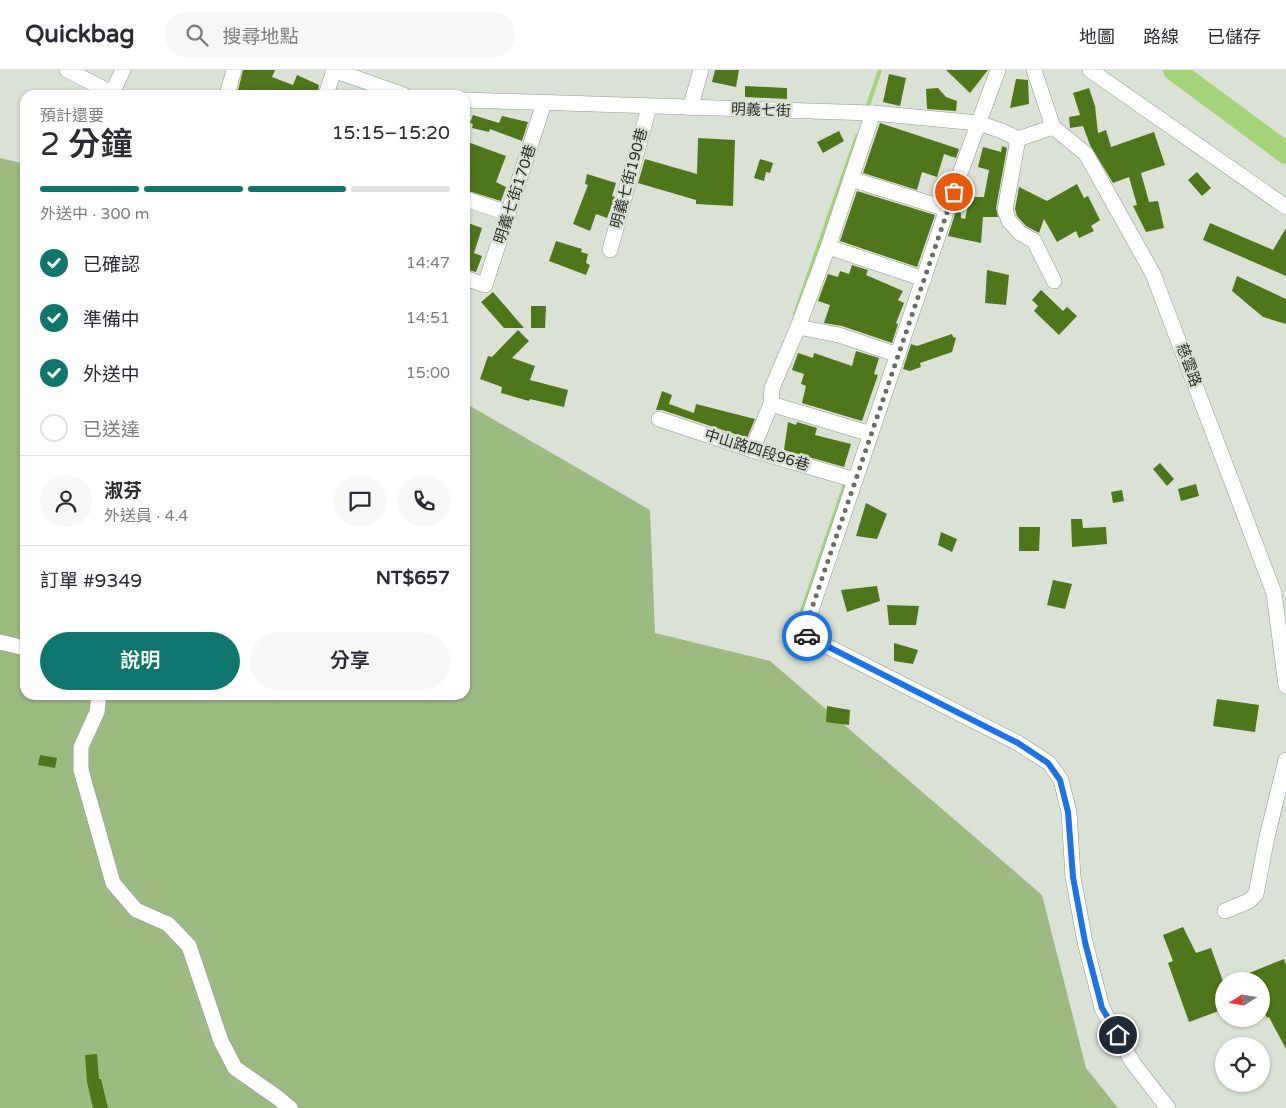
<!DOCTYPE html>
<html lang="zh-TW">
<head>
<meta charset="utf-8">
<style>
	:root { --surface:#fff; --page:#f7f7f7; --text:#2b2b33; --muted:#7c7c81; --line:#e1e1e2; --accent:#0f766e }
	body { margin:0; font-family:"Varela Round","Noto Sans TC",sans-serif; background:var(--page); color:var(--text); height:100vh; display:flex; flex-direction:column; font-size:19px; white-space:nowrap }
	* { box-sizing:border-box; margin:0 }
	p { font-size:16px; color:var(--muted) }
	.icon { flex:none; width:28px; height:28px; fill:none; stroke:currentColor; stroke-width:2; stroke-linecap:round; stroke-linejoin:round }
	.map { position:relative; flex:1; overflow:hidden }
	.panel { position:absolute; left:20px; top:20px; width:450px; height:610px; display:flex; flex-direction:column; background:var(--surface); border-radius:15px; box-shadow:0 1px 4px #0004 }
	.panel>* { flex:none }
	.needle { width:32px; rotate:258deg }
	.fabs { position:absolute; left:1215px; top:902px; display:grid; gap:10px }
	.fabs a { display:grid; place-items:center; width:55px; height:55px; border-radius:50%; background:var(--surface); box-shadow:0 1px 4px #0004; font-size:25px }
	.pin { position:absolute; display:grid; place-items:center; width:42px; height:42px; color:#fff; margin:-21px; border:2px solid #fff; border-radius:50%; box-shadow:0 1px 5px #0007 }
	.courier { position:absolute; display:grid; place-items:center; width:50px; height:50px; margin:-25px; border:4px solid #1a73e8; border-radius:50%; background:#fff; color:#222; box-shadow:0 1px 6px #0007 }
	.summary em { font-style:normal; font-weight:600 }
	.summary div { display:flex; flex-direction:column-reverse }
	.summary { display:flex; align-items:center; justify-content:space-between; height:85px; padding:0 20px }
	h1 { font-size:32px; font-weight:600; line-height:38px }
	.bar { display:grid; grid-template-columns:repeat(4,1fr); gap:8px 5px; align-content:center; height:60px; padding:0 20px }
	.bar i { height:6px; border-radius:4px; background:var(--line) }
	.bar .on { background:var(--accent) }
	.bar p { grid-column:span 4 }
	.line { display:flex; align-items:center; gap:12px; padding:0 20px; border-top:1px solid var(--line) }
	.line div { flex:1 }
	.round { display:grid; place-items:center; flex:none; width:52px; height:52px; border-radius:26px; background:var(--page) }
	ol { padding:0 20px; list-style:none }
	li { display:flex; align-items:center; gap:15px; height:55px }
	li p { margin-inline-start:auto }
	li .icon { padding:5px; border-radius:50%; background:var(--accent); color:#fff; stroke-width:4 }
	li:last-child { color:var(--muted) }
	li i { width:28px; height:28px; border:2px solid var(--line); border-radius:50% }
	.button { display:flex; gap:10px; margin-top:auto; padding:10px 20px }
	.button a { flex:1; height:58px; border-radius:30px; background:var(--accent); color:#fff; font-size:20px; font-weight:600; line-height:58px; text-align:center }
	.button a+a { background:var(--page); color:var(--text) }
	header { display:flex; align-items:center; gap:30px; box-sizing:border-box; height:70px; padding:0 25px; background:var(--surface); border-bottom:1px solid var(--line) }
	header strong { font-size:24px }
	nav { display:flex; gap:28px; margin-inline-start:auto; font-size:18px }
	.search { width:350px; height:45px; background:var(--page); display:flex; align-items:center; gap:12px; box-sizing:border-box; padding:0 18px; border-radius:28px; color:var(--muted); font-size:19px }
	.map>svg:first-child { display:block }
	.green { fill:#9bbb80 }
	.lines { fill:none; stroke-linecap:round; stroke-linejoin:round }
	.stream { stroke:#a4d47a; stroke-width:4 }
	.river { stroke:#a4d47a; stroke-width:22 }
	.building { fill:#4d771a }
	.minor-casing { stroke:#91988c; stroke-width:16 }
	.minor { stroke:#fff; stroke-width:15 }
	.done { stroke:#696d65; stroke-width:5; stroke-dasharray:0 9 }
	.route { stroke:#1a73e8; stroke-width:6 }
	.labels { text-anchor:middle; stroke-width:5; stroke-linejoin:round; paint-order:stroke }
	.street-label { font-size:15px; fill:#2c2e29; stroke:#dae2d5 }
</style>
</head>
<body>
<header>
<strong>Quickbag</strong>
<div class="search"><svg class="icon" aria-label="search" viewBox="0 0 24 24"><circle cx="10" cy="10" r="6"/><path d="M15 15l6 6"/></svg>搜尋地點</div>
<nav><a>地圖</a><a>路線</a><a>已儲存</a></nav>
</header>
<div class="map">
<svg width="1286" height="1038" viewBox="0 0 1286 1038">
	<rect width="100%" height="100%" fill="#dae2d5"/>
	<!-- green -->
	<polygon class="green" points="0,88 25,94 25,625 465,625 465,333 650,440 655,563 770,591 1042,825 1086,998 1118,1038 0,1038"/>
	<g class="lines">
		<!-- stream -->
		<g class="stream">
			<polyline points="867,38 880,0"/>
			<polyline points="795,244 857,66"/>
			<polyline points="797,556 845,414 844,411"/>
		</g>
		<!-- river -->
		<polyline class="river" points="1174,0 1286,83"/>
	</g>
	<!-- building -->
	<g class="building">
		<polygon points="243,0 275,0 272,7 293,15 297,5 319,15 317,25 237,25"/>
		<polygon points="715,0 739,0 736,17 712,12"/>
		<polygon points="946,0 988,0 970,23"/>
		<polygon points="889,4 906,8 900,36 883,32"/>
		<polygon points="1016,9 1028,10 1029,34 1010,38"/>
		<polygon points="745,16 787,18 787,29 745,27"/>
		<polygon points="938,18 946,27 957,31 956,41 927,39 926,19"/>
		<polygon points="1089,18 1095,36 1098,63 1106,60 1111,77 1154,62 1165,95 1141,103 1149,132 1158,131 1164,158 1146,162 1133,136 1137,135 1129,107 1113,113 1090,75 1083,56 1070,58 1069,47 1080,45 1073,23"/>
		<polygon points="473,45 499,53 502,46 528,52 522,71 490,59 489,62 472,58 473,54 470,53"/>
		<polygon points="880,53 959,79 956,88 944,84 937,107 922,102 917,120 863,103"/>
		<polygon points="839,61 844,71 823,83 817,72"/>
		<polygon points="698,68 735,70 733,136 696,134 696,130 638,113 645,89 697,104"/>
		<polygon points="465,71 506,86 496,112 506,117 501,131 465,120"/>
		<polygon points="1002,76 1007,78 996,138 998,147 983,147 981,173 948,166 956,141 961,143 961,148 965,149 970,127 984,127 989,100 978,97 983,77 1001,82"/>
		<polygon points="760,89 773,93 770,103 766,102 764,111 754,108"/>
		<polygon points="1197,102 1211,118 1202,126 1188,110"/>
		<polygon points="587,104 616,113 612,126 615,127 607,148 596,144 590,161 573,154 588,115 585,114"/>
		<polygon points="1077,114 1084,128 1088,126 1100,150 1091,156 1094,161 1079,168 1076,161 1057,172 1044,149 1039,163 1026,156 1017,146 1015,139 1019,117 1047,131"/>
		<polygon points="857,121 935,145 917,197 840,171"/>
		<polygon points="465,152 482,158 474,183 482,186 476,202 465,199"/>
		<polygon points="1210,153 1273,180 1286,158 1286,206 1203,170"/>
		<polygon points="556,171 582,179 581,182 588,184 586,193 590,195 586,205 549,191"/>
		<polygon points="852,195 868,200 866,205 903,221 898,230 904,233 896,253 898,254 892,273 842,256 824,253 830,235 818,231 828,204 838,207 840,201 849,204"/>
		<polygon points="987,200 1009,205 1006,235 985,233"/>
		<polygon points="1237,206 1286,229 1286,254 1263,247 1232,221"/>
		<polygon points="1041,220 1063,241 1067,237 1077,246 1059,265 1034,241 1038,236 1032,230"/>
		<polygon points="493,222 524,258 504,258 481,232"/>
		<polygon points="531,236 546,236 545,258 531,258"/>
		<polygon points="518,260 529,271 512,288 535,296 530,310 568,320 564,337 530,329 529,331 501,323 502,317 480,309 488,286 492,287"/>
		<polygon points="952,264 953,267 956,268 952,282 920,293 921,297 910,301 903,299 911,274 917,276"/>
		<polygon points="856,281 879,288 874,304 878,305 862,351 802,333 806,316 801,314 804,304 792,300 798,283 813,288 814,283 852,296"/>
		<polygon points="662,321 672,325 669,334 694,343 696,334 755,349 747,368 662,340 656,340"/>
		<polygon points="788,352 796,355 797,352 817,358 815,365 851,374 844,397 784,380"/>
		<polygon points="1160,393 1174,409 1167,416 1153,399"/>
		<polygon points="1196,414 1199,426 1181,431 1178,419"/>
		<polygon points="1122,420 1124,431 1113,433 1111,422"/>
		<polygon points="866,433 887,444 877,469 856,466"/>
		<polygon points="1071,449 1082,449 1083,458 1106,457 1107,474 1072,477"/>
		<polygon points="1019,457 1040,457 1039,481 1019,481"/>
		<polygon points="941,462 957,469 952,482 938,475"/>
		<polygon points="1053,510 1072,514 1065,539 1047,535"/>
		<polygon points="877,516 880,531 847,542 841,520"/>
		<polygon points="887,535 919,536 916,555 889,555"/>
		<polygon points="894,573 918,580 913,594 894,591"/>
		<polygon points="1217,629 1259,635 1255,662 1213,656"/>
		<polygon points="827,636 850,640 849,655 826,652"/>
		<polygon points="40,685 57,688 55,698 38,695"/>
		<polygon points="1183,857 1196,883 1211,878 1224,914 1224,939 1189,952 1168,893 1173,891 1163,865"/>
		<polygon points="1284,889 1286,895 1286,979 1269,947 1267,948 1261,934 1261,911 1252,911 1249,903"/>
		<polygon points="97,984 99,1009 101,1009 108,1038 93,1038 87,1012 85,985"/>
	</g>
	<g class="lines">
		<!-- minor casing -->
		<g class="minor-casing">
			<g id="minor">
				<polyline points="67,0 112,23 123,0"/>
				<polyline points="333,0 404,25"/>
				<polyline points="998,0 947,139 803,564 1018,673 1049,693 1061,710 1069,742 1073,807 1085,872 1102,938 1133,993 1168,1038"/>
				<polyline points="1034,0 1053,57 1086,84 1153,204 1274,523 1286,616"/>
				<polyline points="1090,0 1286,137"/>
				<polyline points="227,25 234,0"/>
				<polyline points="326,25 334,0"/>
				<polyline points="465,30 873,43 978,53 1002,61 1018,69 1053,57"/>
				<polyline points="690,38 701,0"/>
				<polyline points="1018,69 1005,140 1009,151 1020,163 1034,171 1054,211"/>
				<polyline points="851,109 947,139"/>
				<polyline points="465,129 508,143"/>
				<polyline points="828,177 924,209"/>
				<polyline points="610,180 649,37"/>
				<polyline points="465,208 485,215 544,33"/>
				<polyline points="798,257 839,265 898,285"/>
				<polyline points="771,334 871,364"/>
				<polyline points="659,349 752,380 855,410"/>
				<polyline points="752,380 771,334 772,318 798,257 828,177 873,43"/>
				<polyline points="0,572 25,578"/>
				<polyline points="99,625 97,642 81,677 81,700 113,813 136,840 168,854 189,876 221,971 235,998 278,1028 290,1038"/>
				<polyline points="1225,841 1249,831 1256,824 1267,767 1286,690"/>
			</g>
		</g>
		<!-- minor -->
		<use href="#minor" class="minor"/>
	</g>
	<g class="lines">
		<!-- done -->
		<polyline class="done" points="807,566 803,564 954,122"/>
		<!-- route -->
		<polyline class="route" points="807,566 1018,673 1048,693 1060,710 1068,742 1073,807 1085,872 1102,938 1118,965"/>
	</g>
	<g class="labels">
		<!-- street labels -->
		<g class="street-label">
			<text transform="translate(761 40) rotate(2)" y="5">明義七街</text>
			<text transform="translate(629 108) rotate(-75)" y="5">明義七街190巷</text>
			<text transform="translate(515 124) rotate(-72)" y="5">明義七街170巷</text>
			<text transform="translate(1189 295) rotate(70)" y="5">慈雲路</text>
			<text transform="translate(757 380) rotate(17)" y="5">中山路四段96巷</text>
		</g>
	</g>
</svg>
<div class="fabs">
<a><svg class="needle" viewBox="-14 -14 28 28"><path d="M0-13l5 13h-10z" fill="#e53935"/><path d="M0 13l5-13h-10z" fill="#7c7c81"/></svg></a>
<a><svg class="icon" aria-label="locate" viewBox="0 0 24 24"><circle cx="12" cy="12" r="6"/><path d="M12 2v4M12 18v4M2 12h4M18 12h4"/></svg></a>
</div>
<div class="pin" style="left:954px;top:122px;background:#ea580c"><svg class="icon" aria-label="bag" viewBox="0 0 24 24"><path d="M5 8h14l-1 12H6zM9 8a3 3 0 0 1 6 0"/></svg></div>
<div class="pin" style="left:1118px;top:965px;background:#1f2937"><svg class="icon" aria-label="home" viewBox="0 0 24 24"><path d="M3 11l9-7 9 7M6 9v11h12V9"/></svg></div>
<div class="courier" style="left:807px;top:566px"><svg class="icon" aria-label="car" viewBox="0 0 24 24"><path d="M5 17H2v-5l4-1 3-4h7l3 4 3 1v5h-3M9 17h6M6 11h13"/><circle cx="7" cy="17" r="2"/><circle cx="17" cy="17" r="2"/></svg></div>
<section class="panel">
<div class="summary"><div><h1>2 分鐘</h1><p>預計還要</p></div><em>15:15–15:20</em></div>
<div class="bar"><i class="on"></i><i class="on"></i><i class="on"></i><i></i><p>外送中 · 300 m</p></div>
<ol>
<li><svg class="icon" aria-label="check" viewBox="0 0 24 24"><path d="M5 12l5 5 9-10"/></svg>已確認<p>14:47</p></li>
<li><svg class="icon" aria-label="check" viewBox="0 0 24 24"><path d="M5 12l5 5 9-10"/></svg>準備中<p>14:51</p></li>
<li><svg class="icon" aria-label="check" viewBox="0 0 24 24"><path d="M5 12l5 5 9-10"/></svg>外送中<p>15:00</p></li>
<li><i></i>已送達</li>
</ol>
<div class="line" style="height:90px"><a class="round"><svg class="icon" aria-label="person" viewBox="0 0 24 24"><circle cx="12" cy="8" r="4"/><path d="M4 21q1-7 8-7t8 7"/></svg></a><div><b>淑芬</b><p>外送員 · 4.4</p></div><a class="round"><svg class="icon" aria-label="chat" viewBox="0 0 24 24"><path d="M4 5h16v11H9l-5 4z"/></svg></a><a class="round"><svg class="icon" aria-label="phone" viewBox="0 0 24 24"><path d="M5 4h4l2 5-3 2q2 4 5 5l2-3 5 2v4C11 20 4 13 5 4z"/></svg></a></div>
<div class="line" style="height:65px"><div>訂單 #9349</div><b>NT$657</b></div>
<div class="button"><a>說明</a><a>分享</a></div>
</section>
</div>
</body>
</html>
